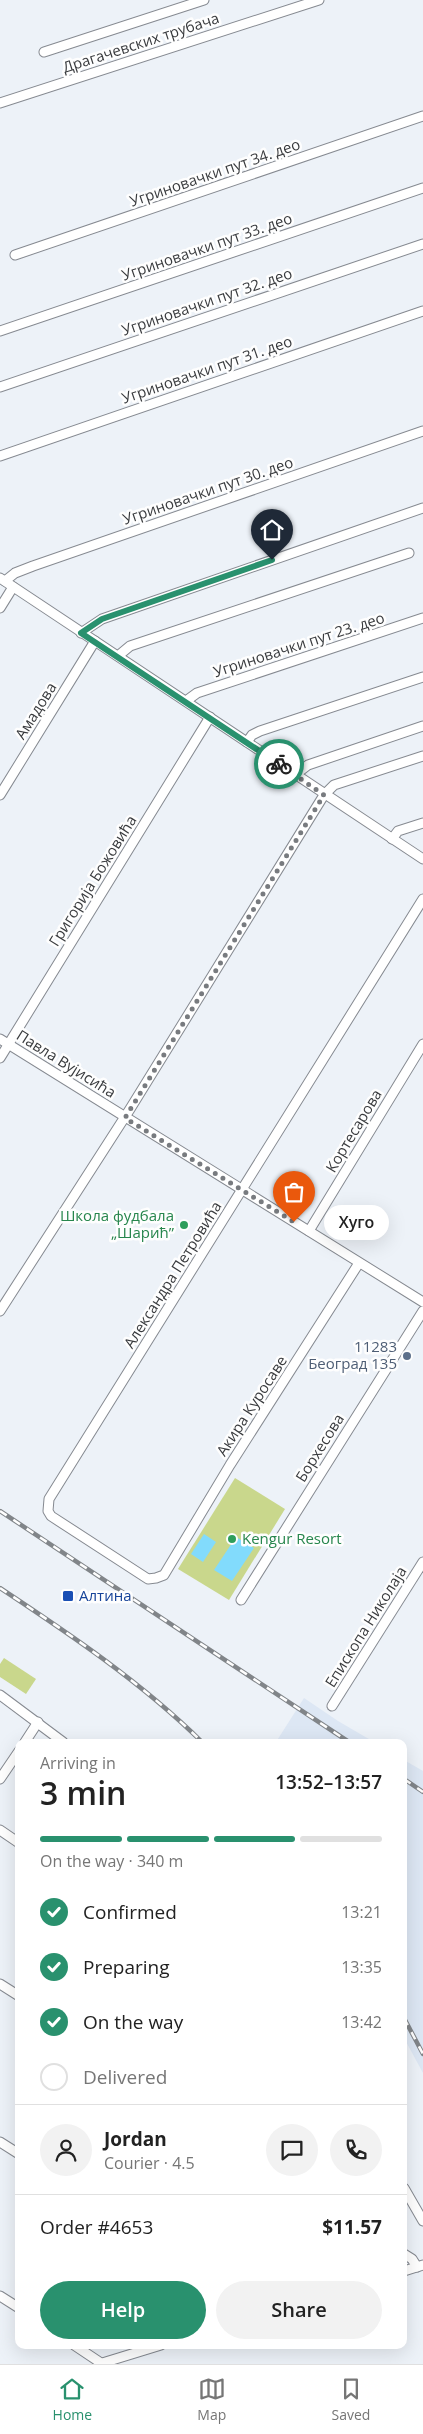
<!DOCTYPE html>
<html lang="en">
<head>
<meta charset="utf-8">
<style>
	:root { --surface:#fff; --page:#f2f2f2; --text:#222; --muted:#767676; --line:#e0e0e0; --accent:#29916e }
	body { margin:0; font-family:"Open Sans",sans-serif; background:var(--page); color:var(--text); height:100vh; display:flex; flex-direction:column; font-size:19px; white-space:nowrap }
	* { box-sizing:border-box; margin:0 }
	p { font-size:16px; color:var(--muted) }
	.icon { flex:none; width:28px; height:28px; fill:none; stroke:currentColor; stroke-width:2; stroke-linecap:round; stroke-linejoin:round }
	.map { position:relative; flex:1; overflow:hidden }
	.details { position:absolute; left:15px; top:1739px; width:392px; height:610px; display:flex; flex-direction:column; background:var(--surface); border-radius:10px; box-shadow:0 5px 20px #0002 }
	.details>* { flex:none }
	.pin { position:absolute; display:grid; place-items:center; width:42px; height:42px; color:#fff; margin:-51px -21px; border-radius:50% 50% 50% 0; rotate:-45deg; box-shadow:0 0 5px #0007 }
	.pin .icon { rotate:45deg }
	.courier { position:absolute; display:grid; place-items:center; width:50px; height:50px; margin:-25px; border:4px solid #29916e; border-radius:50%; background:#fff; color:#222; box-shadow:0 1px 6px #0007 }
	.bubble { position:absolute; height:35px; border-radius:18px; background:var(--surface); box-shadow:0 5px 20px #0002; font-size:16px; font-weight:600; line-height:35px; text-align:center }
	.headline em { font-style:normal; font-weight:600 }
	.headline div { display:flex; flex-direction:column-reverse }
	.headline { display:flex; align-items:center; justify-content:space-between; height:85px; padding:0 25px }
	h1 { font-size:32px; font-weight:600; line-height:38px }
	.bar { display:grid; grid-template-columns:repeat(4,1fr); gap:8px 5px; align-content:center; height:60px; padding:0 25px }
	.bar i { height:6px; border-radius:4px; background:var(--line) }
	.bar .on { background:var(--accent) }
	.bar p { grid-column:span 4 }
	.line { display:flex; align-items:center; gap:12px; padding:0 25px; border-top:1px solid var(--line) }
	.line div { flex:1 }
	.round { display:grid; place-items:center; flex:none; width:52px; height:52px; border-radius:26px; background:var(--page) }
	ol { padding:0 25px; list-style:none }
	li { display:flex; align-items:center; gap:15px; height:55px }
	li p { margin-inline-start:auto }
	li .icon { padding:5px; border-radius:50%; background:var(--accent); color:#fff; stroke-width:4 }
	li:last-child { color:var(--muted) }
	li i { width:28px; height:28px; border:2px solid var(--line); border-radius:50% }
	.primary-button { display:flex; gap:10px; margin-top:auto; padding:10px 25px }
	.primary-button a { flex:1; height:58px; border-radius:30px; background:var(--accent); color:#fff; font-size:20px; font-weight:600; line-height:58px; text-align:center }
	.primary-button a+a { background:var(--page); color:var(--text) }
	.dock { display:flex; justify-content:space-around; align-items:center; height:70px; border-top:1px solid var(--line); background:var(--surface); font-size:14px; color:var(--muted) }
	.dock a { display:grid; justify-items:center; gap:2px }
	.dock .on { color:var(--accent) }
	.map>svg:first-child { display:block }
	.built { fill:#dde7f4 }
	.green { fill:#c9d78c }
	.water { fill:#82dbfc }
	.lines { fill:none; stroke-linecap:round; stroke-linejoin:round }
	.minor-casing { stroke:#868a91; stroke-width:11 }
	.minor { stroke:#fff; stroke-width:9 }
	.rail-casing { stroke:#818589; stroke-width:4.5 }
	.rail { stroke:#fefefe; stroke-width:2.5; stroke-dasharray:8; stroke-linecap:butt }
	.done { stroke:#787b7f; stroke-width:5; stroke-dasharray:0 9 }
	.route { stroke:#29916e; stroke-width:6 }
	.leisure-dot { fill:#2e9e5b; stroke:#fefefe; stroke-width:2 }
	.service-dot { fill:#5c6f8a; stroke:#fefefe; stroke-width:2 }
	.transit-dot { fill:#1a4fb4; stroke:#fefefe; stroke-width:2 }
	.labels { text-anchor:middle; stroke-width:5; stroke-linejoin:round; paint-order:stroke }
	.street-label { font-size:15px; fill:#393b3e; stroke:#fefefe }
	.leisure-label { font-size:15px; fill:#27864d; stroke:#fefefe; text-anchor:end }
	.service-label { font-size:15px; fill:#4e5e75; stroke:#fefefe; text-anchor:end }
	.transit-label { font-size:15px; fill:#164399; stroke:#fefefe; text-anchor:start }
</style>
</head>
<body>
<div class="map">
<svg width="423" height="2364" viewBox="0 0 423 2364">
	<rect width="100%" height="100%" fill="#edf2f8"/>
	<!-- built -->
	<g class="built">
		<polygon points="304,1698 338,1721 374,1742 276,1742"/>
		<polygon points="404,1760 423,1771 423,2073 404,2038"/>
	</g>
	<!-- green -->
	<g class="green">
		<polygon points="235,1478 285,1509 229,1600 178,1569"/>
		<polygon points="4,1658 36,1679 26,1694 0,1677 0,1664"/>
	</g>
	<!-- water -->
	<g class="water">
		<polygon points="204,1534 216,1542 203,1562 191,1554"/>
		<polygon points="236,1537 254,1548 232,1581 214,1570"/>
	</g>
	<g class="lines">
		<!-- minor casing -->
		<g class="minor-casing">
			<g id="minor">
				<polyline points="44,52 204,0"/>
				<polyline points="0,103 319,0"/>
				<polyline points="15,255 423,116"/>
				<polyline points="0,331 423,188"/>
				<polyline points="0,387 423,244"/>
				<polyline points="0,456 423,311"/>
				<polyline points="0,578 423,859"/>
				<polyline points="5,581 15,573 33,566 423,431"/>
				<polyline points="0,608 13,587"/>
				<polyline points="81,633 102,619 423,508"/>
				<polyline points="118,656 130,646 409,553"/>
				<polyline points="186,701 197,693 423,618"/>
				<polyline points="247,742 252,735 260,731 423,677"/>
				<polyline points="295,775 308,765 423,726"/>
				<polyline points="0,795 95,641"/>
				<polyline points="392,839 398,831 423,823"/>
				<polyline points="0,1039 423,1302"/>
				<polyline points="0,1058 210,717"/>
				<polyline points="309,1231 423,1044"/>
				<polyline points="359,1263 230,1465 164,1575 156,1578 148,1579 51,1516 48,1511 49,1499 423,899"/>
				<polyline points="0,1311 130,1109 324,795 334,785 423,756"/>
				<polyline points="241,1600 423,1311"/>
				<polyline points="0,1695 63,1742"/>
				<polyline points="332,1706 423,1562"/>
				<polyline points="25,1742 38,1722"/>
				<polyline points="0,1779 19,1751"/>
				<polyline points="0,1830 19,1843"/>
				<polyline points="0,1984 19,1996"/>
				<polyline points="0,2142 19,2154"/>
				<polyline points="404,2188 423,2221"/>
				<polyline points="404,2254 412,2259 417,2267"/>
				<polyline points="404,2271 423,2265"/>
				<polyline points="0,2296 19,2308"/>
				<polyline points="74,2345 101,2363"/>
				<polyline points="99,2364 161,2345"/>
			</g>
		</g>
		<!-- minor -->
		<use href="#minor" class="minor"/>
		<!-- rail casing -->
		<g class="rail-casing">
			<g id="rail">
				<polyline points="0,1511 349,1742"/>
				<path d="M 0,1588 C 71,1635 141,1682 202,1742"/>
				<polyline points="404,1779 423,1792"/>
				<polyline points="404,2018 423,2054"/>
			</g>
		</g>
		<!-- rail -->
		<use href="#rail" class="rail"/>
	</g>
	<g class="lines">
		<!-- done -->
		<polyline class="done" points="279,764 324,795 125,1118 294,1222"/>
		<!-- route -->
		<polyline class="route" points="272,560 102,619 81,633 279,764"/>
	</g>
	<!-- markers -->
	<g class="leisure-dot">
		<circle cx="184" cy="1225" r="5"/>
		<circle cx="232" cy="1539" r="5"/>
	</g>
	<circle class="service-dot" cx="407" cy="1356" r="5"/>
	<rect class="transit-dot" x="62" y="1590" width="12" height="12" rx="2.5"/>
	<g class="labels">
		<!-- street labels -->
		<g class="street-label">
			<text transform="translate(141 43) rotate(-18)" y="5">Драгачевских трубача</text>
			<text transform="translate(215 173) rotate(-19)" y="5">Угриновачки пут 34. део</text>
			<text transform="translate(207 247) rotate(-19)" y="5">Угриновачки пут 33. део</text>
			<text transform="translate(207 302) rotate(-19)" y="5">Угриновачки пут 32. део</text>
			<text transform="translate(207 370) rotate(-19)" y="5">Угриновачки пут 31. део</text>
			<text transform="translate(208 491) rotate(-19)" y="5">Угриновачки пут 30. део</text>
			<text transform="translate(299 645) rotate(-18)" y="5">Угриновачки пут 23. део</text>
			<text transform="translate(36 711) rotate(-58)" y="5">Амадова</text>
			<text transform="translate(93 881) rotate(-58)" y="5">Григорија Божовића</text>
			<text transform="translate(66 1064) rotate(32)" y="5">Павла Вујисића</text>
			<text transform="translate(354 1131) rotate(-59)" y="5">Кортесарова</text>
			<text transform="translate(173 1275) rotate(-58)" y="5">Александра Петровића</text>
			<text transform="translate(252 1406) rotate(-57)" y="5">Акира Куросаве</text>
			<text transform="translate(320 1448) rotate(-58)" y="5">Борхесова</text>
			<text transform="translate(366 1627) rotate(-58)" y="5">Епископа Николаја</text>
		</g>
		<!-- leisure labels -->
		<g class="leisure-label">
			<text x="174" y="1221">Школа фудбала<tspan x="174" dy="17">„Шарић”</tspan></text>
			<text x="242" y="1544" text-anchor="start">Kengur Resort</text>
		</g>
		<!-- service labels -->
		<g class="service-label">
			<text x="397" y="1352">11283<tspan x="397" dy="17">Београд 135</tspan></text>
		</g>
		<!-- transit labels -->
		<g class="transit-label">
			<text x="79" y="1601">Алтина</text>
		</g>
	</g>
</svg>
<div class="pin" style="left:294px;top:1222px;background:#ea580c"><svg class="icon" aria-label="bag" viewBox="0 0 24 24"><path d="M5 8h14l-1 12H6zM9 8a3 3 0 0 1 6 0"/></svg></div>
<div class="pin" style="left:272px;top:560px;background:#1f2937"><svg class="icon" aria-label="home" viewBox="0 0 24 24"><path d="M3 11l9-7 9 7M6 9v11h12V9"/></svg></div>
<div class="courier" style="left:279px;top:764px"><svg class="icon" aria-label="bike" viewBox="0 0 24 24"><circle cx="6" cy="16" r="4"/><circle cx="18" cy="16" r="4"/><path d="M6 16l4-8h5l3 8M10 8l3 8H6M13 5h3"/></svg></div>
<div class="bubble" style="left:324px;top:1205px;width:65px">Хуго</div>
<section class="details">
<div class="headline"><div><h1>3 min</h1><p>Arriving in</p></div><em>13:52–13:57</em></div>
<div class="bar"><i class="on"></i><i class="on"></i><i class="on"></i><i></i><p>On the way · 340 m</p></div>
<ol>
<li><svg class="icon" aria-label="check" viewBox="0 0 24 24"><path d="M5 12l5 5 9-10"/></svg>Confirmed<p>13:21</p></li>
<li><svg class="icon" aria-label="check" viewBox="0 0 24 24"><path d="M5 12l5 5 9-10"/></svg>Preparing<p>13:35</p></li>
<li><svg class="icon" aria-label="check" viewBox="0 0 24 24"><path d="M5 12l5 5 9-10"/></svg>On the way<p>13:42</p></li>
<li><i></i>Delivered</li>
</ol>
<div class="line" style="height:90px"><a class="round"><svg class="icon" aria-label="person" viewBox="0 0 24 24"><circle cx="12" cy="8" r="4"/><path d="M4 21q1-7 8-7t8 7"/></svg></a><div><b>Jordan</b><p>Courier · 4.5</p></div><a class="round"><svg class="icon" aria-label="chat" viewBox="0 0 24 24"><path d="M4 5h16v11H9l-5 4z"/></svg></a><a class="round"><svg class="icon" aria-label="phone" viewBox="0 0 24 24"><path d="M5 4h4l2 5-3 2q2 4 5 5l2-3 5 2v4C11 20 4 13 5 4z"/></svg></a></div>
<div class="line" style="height:65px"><div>Order #4653</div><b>$11.57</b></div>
<div class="primary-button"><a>Help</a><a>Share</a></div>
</section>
</div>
<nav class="dock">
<a class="on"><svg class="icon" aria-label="home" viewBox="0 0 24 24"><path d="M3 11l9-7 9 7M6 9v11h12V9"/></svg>Home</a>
<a><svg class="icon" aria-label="map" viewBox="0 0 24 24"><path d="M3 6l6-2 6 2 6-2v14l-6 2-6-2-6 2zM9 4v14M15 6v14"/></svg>Map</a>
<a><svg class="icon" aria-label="saved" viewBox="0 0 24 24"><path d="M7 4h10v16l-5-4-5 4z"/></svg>Saved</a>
</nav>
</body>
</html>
